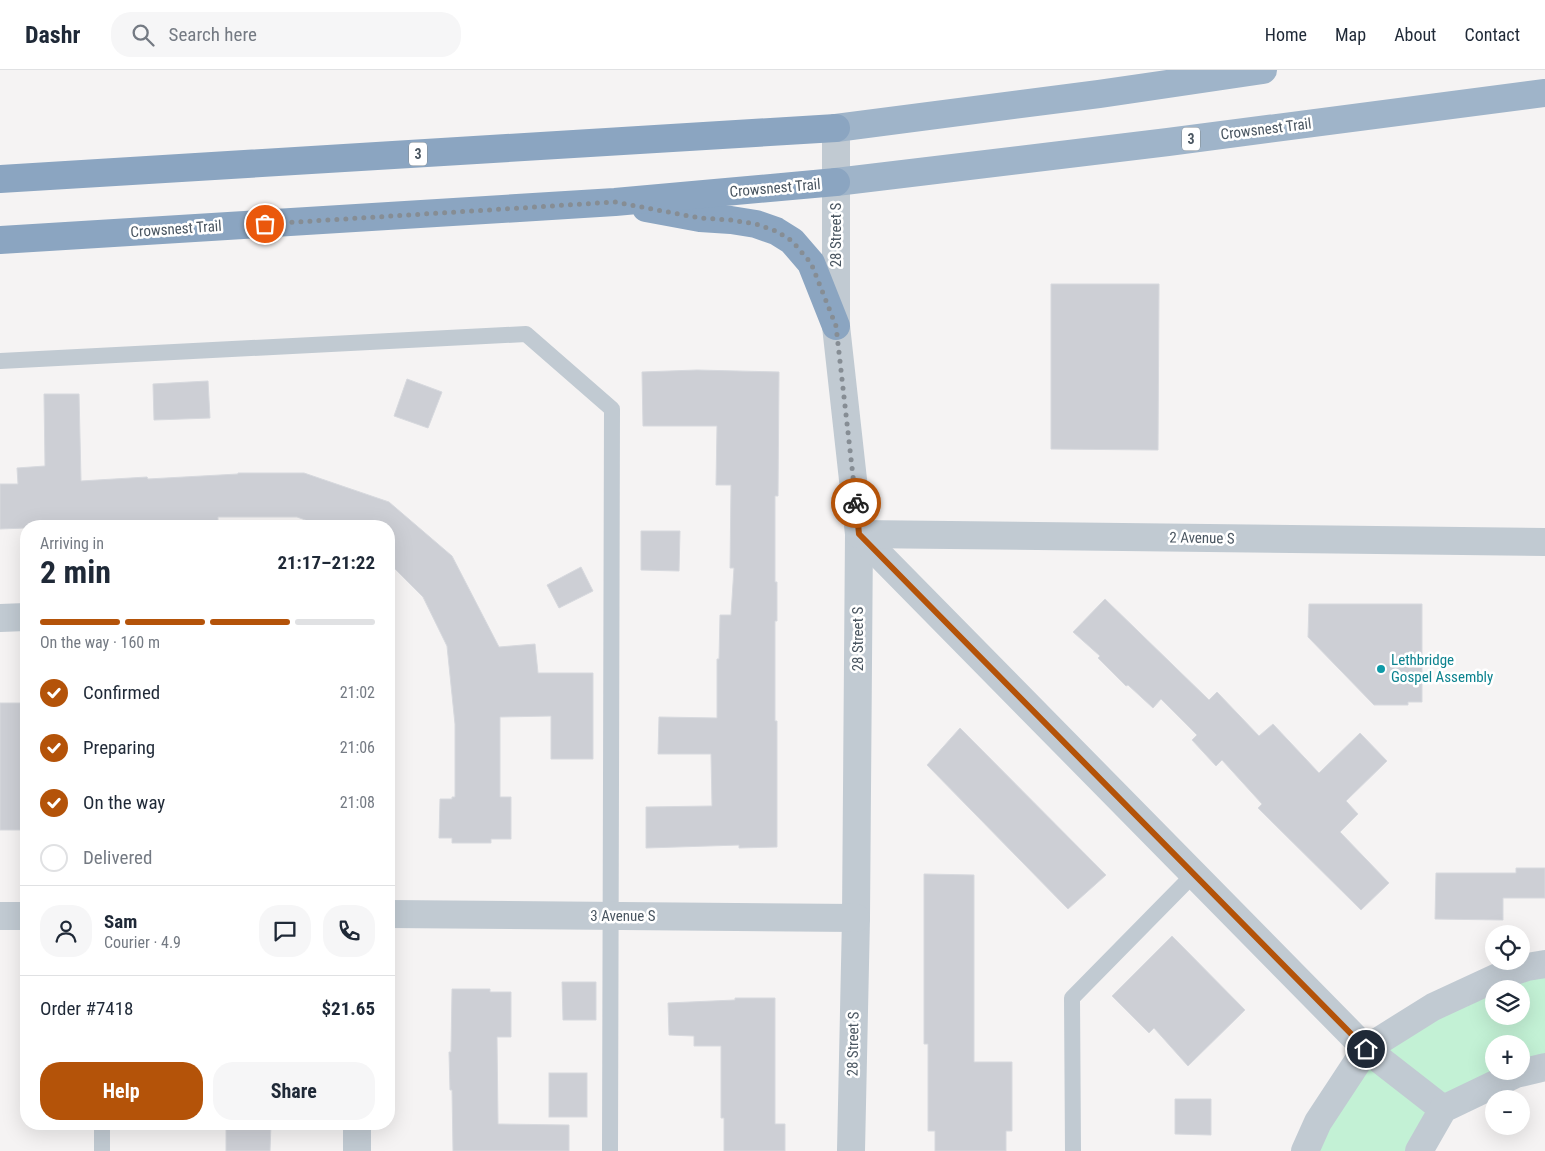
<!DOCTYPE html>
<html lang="en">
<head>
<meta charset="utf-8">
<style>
	:root { --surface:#fff; --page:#f6f6f7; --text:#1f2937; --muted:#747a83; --line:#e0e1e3; --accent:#b45309 }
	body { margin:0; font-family:"Roboto Condensed",sans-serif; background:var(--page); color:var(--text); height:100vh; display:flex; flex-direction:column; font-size:19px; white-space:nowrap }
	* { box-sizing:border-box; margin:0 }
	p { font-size:16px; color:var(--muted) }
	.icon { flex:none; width:28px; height:28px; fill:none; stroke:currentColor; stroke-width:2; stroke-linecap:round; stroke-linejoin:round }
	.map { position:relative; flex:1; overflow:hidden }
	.sheet { position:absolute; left:20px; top:450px; width:375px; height:610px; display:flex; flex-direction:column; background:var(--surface); border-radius:20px; box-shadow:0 5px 20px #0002 }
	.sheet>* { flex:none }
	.buttons { position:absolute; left:1485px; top:855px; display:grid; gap:10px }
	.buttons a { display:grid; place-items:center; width:45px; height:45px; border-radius:50%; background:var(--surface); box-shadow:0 5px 20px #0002; font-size:25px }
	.pin { position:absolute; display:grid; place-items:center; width:42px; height:42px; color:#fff; margin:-21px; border:2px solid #fff; border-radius:50%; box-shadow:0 1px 5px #0007 }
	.courier { position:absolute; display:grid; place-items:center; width:50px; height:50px; margin:-25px; border:4px solid #b45309; border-radius:50%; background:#fff; color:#222; box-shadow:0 1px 6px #0007 }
	.summary em { font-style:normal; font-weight:700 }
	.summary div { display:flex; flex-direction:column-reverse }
	.summary { display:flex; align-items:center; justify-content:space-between; height:85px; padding:0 20px }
	h1 { font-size:32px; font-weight:700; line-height:38px }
	.bar { display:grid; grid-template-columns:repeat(4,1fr); gap:8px 5px; align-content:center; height:60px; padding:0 20px }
	.bar i { height:6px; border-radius:4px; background:var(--line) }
	.bar .current { background:var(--accent) }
	.bar p { grid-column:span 4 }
	.line { display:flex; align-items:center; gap:12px; padding:0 20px; border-top:1px solid var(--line) }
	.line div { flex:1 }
	.round { display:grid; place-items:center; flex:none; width:52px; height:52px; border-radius:20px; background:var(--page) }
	ol { padding:0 20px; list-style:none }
	li { display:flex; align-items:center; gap:15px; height:55px }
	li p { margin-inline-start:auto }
	li .icon { padding:5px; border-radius:50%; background:var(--accent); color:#fff; stroke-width:4 }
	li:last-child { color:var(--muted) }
	li i { width:28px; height:28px; border:2px solid var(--line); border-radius:50% }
	.button { display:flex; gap:10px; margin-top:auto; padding:10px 20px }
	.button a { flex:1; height:58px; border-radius:20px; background:var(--accent); color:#fff; font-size:20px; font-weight:700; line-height:58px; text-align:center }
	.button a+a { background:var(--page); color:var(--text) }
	header { display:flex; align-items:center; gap:30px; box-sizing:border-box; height:70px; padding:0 25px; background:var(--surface); border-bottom:1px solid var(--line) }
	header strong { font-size:24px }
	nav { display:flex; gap:28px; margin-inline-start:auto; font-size:18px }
	.search { width:350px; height:45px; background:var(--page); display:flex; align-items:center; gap:12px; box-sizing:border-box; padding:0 18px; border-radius:20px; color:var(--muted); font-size:19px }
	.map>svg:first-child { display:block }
	.green { fill:#c3f1d5; fill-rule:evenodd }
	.building { fill:#cdcfd5; stroke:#d7d9de }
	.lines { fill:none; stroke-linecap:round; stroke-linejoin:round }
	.service { stroke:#c1cad2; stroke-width:16 }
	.minor { stroke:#c1cad2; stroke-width:28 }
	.trunk { stroke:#9fb4c9; stroke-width:28 }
	.motorway { stroke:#8ba5c1; stroke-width:28 }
	.done { stroke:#868d94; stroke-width:5; stroke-dasharray:0 9 }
	.route { stroke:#b45309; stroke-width:6 }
	.culture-dot { fill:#0f9aa8; stroke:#fff; stroke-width:2 }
	.labels { text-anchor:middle; stroke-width:5; stroke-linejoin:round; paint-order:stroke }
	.shield { fill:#fff; stroke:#808990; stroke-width:1 }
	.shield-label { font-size:14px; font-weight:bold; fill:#4a5661 }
	.street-label { font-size:15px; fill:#4a5661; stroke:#fff }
	.culture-label { font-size:15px; fill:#0d838f; stroke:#fff; text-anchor:start }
</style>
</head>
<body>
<header>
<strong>Dashr</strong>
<div class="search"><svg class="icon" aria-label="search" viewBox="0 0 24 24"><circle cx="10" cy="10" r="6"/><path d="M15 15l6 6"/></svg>Search here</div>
<nav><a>Home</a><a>Map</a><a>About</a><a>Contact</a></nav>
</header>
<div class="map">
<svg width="1545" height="1081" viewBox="0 0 1545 1081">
	<rect width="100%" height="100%" fill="#f5f3f3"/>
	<!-- green -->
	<path class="green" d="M 1545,894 L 1545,997 L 1443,1039 L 1419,1081 L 1305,1081 L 1366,979 ZM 1494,919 L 1521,919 L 1521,946 L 1494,946 ZM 1494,974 L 1521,974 L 1521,1001 L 1494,1001 Z"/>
	<!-- building -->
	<g class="building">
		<polygon points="1051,214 1159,214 1158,380 1051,379"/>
		<polygon points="697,300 779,302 778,426 775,426 775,512 777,512 777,551 775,551 775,651 777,651 777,777 739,778 739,775 646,778 646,737 712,736 711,684 658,684 659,647 717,648 717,589 719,589 720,545 731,545 734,498 730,498 731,415 716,415 717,356 643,356 642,302"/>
		<polygon points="407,309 442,322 428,358 394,346"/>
		<polygon points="208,311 210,348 154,350 153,314"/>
		<polygon points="44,324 79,324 81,411 147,407 148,409 238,404 238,403 304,403 389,432 452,486 499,577 535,574 538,603 593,603 593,689 551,689 551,646 500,647 500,727 511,727 511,769 491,769 491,773 452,773 452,768 439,768 440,729 452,729 452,727 455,727 455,654 447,576 423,527 389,493 389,456 322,456 297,447 218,447 218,451 164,454 164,451 94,456 26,456 26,458 0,459 0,414 18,414 17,398 45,396"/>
		<polygon points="641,461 680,461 679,501 641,500"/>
		<polygon points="581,497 593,521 559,538 547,515"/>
		<polygon points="1105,529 1209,630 1217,622 1259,666 1273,654 1319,703 1360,663 1387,691 1346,731 1358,744 1340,762 1389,813 1361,840 1258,738 1262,734 1222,690 1216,696 1192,670 1197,665 1161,629 1153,638 1128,615 1126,616 1098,588 1100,586 1073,562"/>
		<polygon points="1309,534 1422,534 1422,632 1408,632 1408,635 1374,635 1308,567"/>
		<rect x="0" y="633" width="26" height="127"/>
		<polygon points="960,658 1106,805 1068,839 927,695"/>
		<polygon points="1516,798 1545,798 1545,828 1503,828 1503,850 1435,849 1436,803 1516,803"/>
		<polygon points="924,804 974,805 974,992 1012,992 1012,1061 1006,1061 1006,1081 935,1081 935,1061 928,1061 928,974 924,974"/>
		<polygon points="1172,866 1245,940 1188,996 1154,958 1149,963 1112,926"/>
		<polygon points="562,912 596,912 596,950 563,950"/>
		<polygon points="452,919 490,919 490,922 511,922 511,967 497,967 498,1054 569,1055 569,1081 453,1081 452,1020 450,1020 449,982 451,982"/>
		<polygon points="735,928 775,928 775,1054 785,1054 785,1081 724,1081 724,1048 721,1048 721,976 694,976 694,966 669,965 668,933 735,930"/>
		<rect x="549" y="1003" width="38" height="44"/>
		<polygon points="1175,1029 1211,1029 1211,1065 1175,1064"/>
		<polygon points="226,1054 271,1054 270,1081 226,1081"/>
	</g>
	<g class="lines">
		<!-- service -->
		<g class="service">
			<polyline points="0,291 526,264 612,339 610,1081"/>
			<polyline points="102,1081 102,1054"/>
			<polyline points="1073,1081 1072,928 1194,804"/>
		</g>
		<!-- minor -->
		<g class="minor">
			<polyline points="836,58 836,256 859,464 856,848 851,1081"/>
			<polyline points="859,464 1366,979 1443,1039"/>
			<polyline points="859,464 1545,472"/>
			<polyline points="0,548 26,547"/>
			<polyline points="389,844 856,848"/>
			<polyline points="0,846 26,846"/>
			<polyline points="357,1054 357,1081"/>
			<polyline points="1305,1081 1318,1052 1366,979 1433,937 1500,906 1527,897 1545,894"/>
			<polyline points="1419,1081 1443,1039 1516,1004 1545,997"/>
		</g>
		<!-- trunk -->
		<g class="trunk">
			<polyline points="836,58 1099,24 1263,0"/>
			<polyline points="836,112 1168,72 1545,23"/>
		</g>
		<!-- motorway -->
		<g class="motorway">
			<polyline points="0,109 836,58"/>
			<polyline points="646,138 700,148 731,150 756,154 776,161 792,171 811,193 836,256"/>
			<polyline points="0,170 615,132 836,112"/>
		</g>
	</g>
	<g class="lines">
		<!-- done -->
		<polyline class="done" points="265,154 615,132 700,148 731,150 756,154 776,161 792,171 811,193 836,256 856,433"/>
		<!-- route -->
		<polyline class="route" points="856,433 859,464 1366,979"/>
	</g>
	<!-- markers -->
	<circle class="culture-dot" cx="1381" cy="599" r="5"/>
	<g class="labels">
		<!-- shield labels -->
		<g class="shield">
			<rect x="1182" y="57.5" width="18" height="23" rx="4"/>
			<rect x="409" y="72.5" width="18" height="23" rx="4"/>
		</g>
		<g class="shield-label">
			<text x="1191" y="74">3</text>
			<text x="418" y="89">3</text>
		</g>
		<!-- street labels -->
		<g class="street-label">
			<text transform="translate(1266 59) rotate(-7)" y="5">Crowsnest Trail</text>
			<text transform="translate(775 118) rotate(-5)" y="5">Crowsnest Trail</text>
			<text transform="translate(176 159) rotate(-4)" y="5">Crowsnest Trail</text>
			<text transform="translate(836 165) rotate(-90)" y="5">28 Street S</text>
			<text transform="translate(1202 468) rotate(1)" y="5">2 Avenue S</text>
			<text transform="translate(858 569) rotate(-90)" y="5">28 Street S</text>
			<text x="623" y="851">3 Avenue S</text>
			<text transform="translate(853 974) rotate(-89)" y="5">28 Street S</text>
		</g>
		<!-- culture labels -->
		<g class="culture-label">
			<text x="1391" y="595">Lethbridge<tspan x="1391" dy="17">Gospel Assembly</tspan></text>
		</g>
	</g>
</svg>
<div class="buttons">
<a><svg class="icon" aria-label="locate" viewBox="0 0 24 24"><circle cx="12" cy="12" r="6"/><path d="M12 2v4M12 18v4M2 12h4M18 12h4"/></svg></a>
<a><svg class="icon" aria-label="layers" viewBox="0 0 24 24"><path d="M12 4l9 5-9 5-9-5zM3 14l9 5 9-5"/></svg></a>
<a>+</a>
<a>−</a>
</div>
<div class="pin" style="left:265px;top:154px;background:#ea580c"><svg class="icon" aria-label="bag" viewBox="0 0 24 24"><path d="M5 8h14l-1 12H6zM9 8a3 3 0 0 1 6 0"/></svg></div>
<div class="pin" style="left:1366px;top:979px;background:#1f2937"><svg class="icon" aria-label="home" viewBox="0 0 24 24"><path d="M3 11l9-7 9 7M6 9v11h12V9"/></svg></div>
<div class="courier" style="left:856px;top:433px"><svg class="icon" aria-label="bike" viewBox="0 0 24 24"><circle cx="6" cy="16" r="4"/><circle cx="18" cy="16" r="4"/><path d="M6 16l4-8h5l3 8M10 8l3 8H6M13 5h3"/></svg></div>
<section class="sheet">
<div class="summary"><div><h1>2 min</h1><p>Arriving in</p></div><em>21:17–21:22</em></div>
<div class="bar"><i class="current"></i><i class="current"></i><i class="current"></i><i></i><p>On the way · 160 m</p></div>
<ol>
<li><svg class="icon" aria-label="check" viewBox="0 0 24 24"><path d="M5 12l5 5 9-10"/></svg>Confirmed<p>21:02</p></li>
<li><svg class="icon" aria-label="check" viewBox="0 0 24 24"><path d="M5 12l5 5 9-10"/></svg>Preparing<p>21:06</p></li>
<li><svg class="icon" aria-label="check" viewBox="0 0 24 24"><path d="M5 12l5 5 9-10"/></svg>On the way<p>21:08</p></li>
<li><i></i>Delivered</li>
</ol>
<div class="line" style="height:90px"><a class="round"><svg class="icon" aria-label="person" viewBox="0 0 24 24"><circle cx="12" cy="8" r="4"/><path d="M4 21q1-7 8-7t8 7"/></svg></a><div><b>Sam</b><p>Courier · 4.9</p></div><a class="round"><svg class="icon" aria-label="chat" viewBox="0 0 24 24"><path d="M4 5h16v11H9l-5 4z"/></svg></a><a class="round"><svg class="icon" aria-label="phone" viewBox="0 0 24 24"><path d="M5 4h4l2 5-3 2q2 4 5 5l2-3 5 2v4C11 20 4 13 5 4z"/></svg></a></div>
<div class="line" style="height:65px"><div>Order #7418</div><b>$21.65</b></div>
<div class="button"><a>Help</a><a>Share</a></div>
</section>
</div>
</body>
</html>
